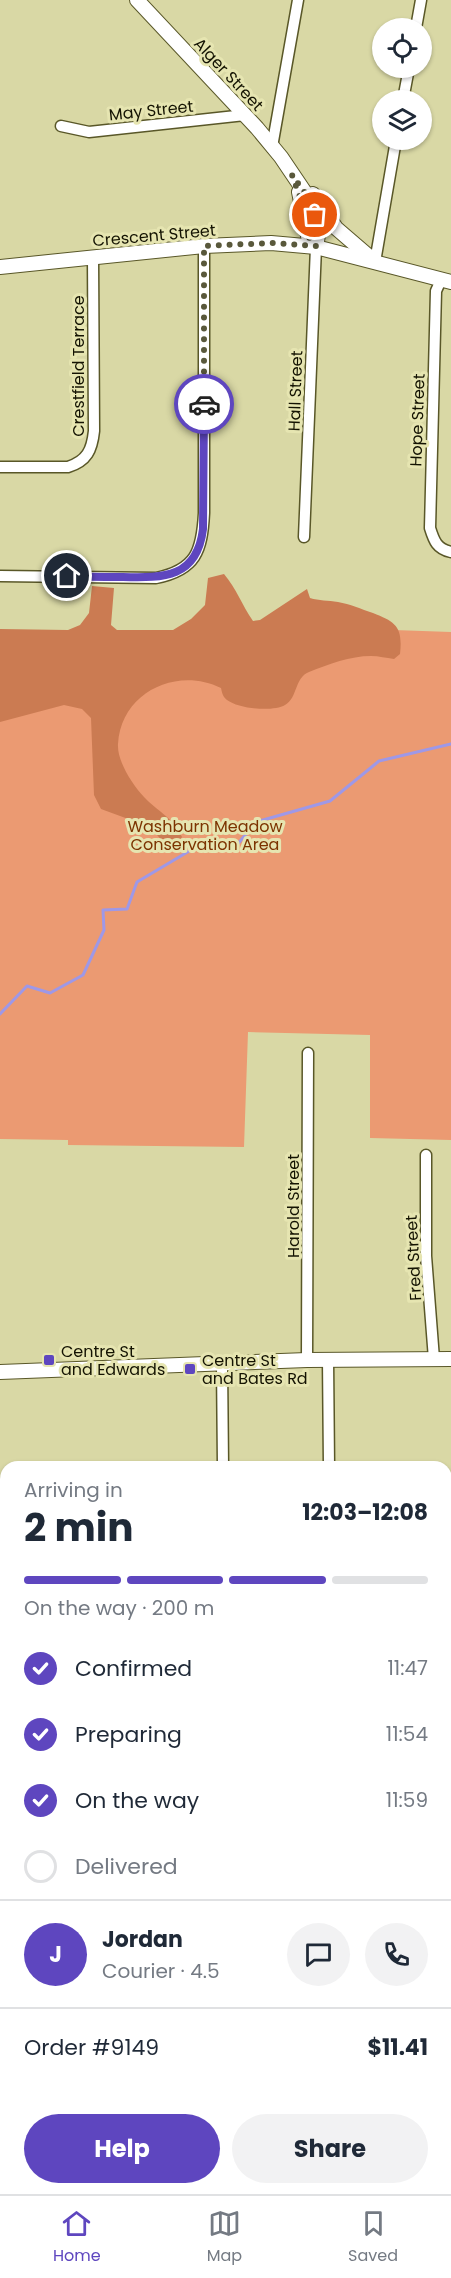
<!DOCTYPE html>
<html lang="en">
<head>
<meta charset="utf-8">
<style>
	:root { --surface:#fff; --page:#f2f2f3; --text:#1f2937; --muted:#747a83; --line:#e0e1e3; --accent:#5e46bf }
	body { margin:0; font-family:Poppins,sans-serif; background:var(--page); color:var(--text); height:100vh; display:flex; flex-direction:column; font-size:22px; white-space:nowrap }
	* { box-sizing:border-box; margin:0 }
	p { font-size:20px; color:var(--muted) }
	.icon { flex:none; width:33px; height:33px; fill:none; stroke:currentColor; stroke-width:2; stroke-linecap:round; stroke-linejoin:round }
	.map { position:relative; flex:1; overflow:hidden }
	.details { position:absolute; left:0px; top:1461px; width:452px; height:734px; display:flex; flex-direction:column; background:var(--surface); border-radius:18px 18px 0 0; box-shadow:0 2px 4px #0004 }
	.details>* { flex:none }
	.tools { position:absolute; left:372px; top:18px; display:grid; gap:12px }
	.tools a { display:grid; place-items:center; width:60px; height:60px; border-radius:50%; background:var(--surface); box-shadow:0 2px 4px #0004; font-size:30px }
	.pin { position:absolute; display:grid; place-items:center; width:51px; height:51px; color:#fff; margin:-26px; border:3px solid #fff; border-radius:50%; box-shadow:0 2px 6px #0007 }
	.courier { position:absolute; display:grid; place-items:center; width:60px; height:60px; margin:-30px; border:4px solid #5e46bf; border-radius:50%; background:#fff; color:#222; box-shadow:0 2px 8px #0007 }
	.headline em { font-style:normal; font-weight:700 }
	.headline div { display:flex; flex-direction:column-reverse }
	.headline { display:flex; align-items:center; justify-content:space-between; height:102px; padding:0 24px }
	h1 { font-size:39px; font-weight:700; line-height:45px }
	.bar { display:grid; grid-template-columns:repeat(4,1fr); gap:9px 6px; align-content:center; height:72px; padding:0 24px }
	.bar i { height:8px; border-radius:4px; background:var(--line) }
	.bar .selected { background:var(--accent) }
	.bar p { grid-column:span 4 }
	.line { display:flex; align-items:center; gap:15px; padding:0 24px; border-top:2px solid var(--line) }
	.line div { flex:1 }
	.round { display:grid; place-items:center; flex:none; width:63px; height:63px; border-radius:32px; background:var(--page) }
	ol { padding:0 24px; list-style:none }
	li { display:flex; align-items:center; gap:18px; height:66px }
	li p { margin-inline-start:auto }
	li .icon { padding:6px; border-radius:50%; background:var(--accent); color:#fff; stroke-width:4 }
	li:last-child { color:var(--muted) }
	li i { width:33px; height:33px; border:3px solid var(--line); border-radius:50% }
	.button { display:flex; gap:12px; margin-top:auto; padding:12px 24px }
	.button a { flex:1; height:69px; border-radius:36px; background:var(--accent); color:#fff; font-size:24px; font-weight:700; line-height:69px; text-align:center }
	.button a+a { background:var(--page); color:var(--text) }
	.menu { display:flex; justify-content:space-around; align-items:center; height:84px; border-top:2px solid var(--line); background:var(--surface); font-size:16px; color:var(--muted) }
	.menu a { display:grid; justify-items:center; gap:3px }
	.menu .selected { color:var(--accent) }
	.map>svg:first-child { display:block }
	.green { fill:#eb9a72 }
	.forest { fill:#cb7b52 }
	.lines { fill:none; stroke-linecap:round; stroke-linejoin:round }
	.stream { stroke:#9e98e7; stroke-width:3 }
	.minor-casing { stroke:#595728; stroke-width:13 }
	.secondary-casing { stroke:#595728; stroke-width:16 }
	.minor { stroke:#fff; stroke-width:10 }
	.secondary { stroke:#fff; stroke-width:14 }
	.done { stroke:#59583b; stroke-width:6; stroke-dasharray:0 10.8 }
	.route { stroke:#5e46bf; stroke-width:8 }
	.poi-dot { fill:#5e46bf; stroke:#e6e5b1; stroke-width:2 }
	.labels { text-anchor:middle; stroke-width:6; stroke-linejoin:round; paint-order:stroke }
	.street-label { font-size:16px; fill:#141302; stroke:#e6e5b1 }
	.park-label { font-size:16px; fill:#7c3300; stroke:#e6e5b1 }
	.poi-label { font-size:16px; fill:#141302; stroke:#e6e5b1; text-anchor:start }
</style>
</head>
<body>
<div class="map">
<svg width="451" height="2194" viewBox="0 0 451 2194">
	<rect width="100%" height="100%" fill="#d9d8a5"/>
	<!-- green -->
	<polygon class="green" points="365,629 451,632 451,1140 370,1138 370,1035 248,1032 244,1147 68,1145 68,1140 0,1139 0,635"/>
	<!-- forest -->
	<path class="forest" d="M 224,574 C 236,588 242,605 253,621 L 260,620 L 307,589 L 310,598 C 319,601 328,600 338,602 C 350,604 361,609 373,613 C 396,622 403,627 400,654 L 394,659 C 386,658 379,656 371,656 C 350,656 329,664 309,672 C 294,678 298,698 285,705 C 273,712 239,709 227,700 C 223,697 222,693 221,688 C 177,666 121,692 118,744 C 117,761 132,784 144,797 C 157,811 174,818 182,837 L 178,843 L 165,844 L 150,827 L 101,809 L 94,795 L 91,718 L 82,709 L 64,705 L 0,722 L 0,629 L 68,630 L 80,625 L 89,613 L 92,586 L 114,588 L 111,625 L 117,630 L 173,630 L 191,619 L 205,605 L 208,578 Z"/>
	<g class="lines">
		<!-- stream -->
		<polyline class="stream" points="0,1014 27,986 50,993 83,975 104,930 103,910 127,909 137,882 196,847 237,845 256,822 330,801 379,761 451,744"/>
		<!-- minor casing -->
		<g class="minor-casing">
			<g id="minor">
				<polyline points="416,28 421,0"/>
				<polyline points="403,100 409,68"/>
				<polyline points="61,126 89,132 245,115"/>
				<polyline points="272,147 298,0"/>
				<polyline points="375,262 396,140"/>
				<path d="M 441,280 L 436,291 L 430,528 C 434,541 437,549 451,552"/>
				<path d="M 0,467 L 68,467 C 87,461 92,450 94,431 L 93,257"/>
				<polyline points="304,537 316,247"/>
				<path d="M 0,576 L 156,578 C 196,570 202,551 204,513 L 204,246"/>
				<polyline points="426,1155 426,1256 434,1359"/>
				<polyline points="328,1359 329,1467"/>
				<polyline points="307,1360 308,1053"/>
				<polyline points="222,1364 223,1467"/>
				<polyline points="446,1497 451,1497"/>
				<polyline points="446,1645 451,1645"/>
				<polyline points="0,1782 6,1797"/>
				<polyline points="6,1942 4,2076 6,2125"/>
				<polyline points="446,1977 451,1977"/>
				<polyline points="446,2076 451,2076"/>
				<polyline points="11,2188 13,2194"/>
				<polyline points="152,2194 227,2192"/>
			</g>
		</g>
		<!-- secondary casing -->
		<g class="secondary-casing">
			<g id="secondary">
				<polyline points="137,0 257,128 281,157 308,197 315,215 318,235 316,247"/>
				<polyline points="299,192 308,236 316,247"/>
				<polyline points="313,194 336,228 372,259"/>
				<polyline points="0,267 204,246 271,243 316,247 451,282"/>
				<polyline points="0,1372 307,1360 451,1359"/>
			</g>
		</g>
		<!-- minor -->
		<use href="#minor" class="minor"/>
		<!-- secondary -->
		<use href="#secondary" class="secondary"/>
	</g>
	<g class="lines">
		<!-- done -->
		<polyline class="done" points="204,404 204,246 271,243 316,246 308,236 301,200 292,175 308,197 315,215"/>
		<!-- route -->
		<path class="route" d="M 67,576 C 85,577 104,577 123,577 C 164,578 197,578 203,529 L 204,404"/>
	</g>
	<!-- markers -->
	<g class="poi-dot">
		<rect x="43" y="1354" width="12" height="12" rx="3"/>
		<rect x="184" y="1363" width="12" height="12" rx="3"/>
	</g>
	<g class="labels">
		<!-- street labels -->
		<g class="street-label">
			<text transform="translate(229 74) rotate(47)" y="6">Alger Street</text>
			<text transform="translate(151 110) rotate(-6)" y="6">May Street</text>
			<text transform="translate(154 235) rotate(-5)" y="6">Crescent Street</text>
			<text transform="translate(78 366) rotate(-90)" y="6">Crestfield Terrace</text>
			<text transform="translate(295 391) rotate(-88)" y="6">Hall Street</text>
			<text transform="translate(417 420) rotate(-88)" y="6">Hope Street</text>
			<text transform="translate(293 1206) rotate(-90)" y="6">Harold Street</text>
			<text transform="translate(413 1258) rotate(-93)" y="6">Fred Street</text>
		</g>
		<!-- park labels -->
		<g class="park-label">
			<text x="205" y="832">Washburn Meadow<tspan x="205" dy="18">Conservation Area</tspan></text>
		</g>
		<!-- poi labels -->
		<g class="poi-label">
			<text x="61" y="1357">Centre St<tspan x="61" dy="18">and Edwards</tspan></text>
			<text x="202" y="1366">Centre St<tspan x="202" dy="18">and Bates Rd</tspan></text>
		</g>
	</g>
</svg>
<div class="tools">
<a><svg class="icon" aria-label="locate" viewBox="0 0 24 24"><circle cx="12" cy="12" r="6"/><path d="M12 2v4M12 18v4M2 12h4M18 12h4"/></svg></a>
<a><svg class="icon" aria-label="layers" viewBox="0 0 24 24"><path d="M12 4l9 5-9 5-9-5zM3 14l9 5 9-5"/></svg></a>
</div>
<div class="pin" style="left:315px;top:215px;background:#ea580c"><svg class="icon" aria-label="bag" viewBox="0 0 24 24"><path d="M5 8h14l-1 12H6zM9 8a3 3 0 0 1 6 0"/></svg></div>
<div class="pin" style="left:67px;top:576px;background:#1f2937"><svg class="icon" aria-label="home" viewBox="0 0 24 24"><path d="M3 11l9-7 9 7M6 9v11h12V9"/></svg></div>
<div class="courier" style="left:204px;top:404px"><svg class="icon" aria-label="car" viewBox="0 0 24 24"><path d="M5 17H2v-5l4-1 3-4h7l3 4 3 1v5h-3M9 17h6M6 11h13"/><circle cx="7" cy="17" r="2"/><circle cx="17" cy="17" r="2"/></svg></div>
<section class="details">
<div class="headline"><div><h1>2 min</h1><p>Arriving in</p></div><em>12:03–12:08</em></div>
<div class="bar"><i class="selected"></i><i class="selected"></i><i class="selected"></i><i></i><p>On the way · 200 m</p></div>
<ol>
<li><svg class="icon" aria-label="check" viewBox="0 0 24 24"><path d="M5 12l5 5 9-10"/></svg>Confirmed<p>11:47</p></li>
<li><svg class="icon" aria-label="check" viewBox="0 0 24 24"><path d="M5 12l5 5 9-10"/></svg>Preparing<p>11:54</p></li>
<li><svg class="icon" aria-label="check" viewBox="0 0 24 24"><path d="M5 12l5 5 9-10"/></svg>On the way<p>11:59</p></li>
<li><i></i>Delivered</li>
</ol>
<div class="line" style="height:108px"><b class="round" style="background:var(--accent);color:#fff">J</b><div><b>Jordan</b><p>Courier · 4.5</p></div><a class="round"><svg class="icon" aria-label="chat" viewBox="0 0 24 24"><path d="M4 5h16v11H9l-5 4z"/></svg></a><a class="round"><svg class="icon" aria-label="phone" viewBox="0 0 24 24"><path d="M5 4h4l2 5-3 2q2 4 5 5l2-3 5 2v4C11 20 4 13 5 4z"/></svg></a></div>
<div class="line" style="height:78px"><div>Order #9149</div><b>$11.41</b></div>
<div class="button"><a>Help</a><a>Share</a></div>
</section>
</div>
<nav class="menu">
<a class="selected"><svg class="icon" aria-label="home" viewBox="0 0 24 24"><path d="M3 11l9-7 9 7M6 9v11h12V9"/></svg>Home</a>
<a><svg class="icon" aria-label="map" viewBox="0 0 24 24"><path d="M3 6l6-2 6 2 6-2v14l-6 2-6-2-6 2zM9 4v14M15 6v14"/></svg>Map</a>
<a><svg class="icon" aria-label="saved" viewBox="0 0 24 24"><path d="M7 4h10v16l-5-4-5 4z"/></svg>Saved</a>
</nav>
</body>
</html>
